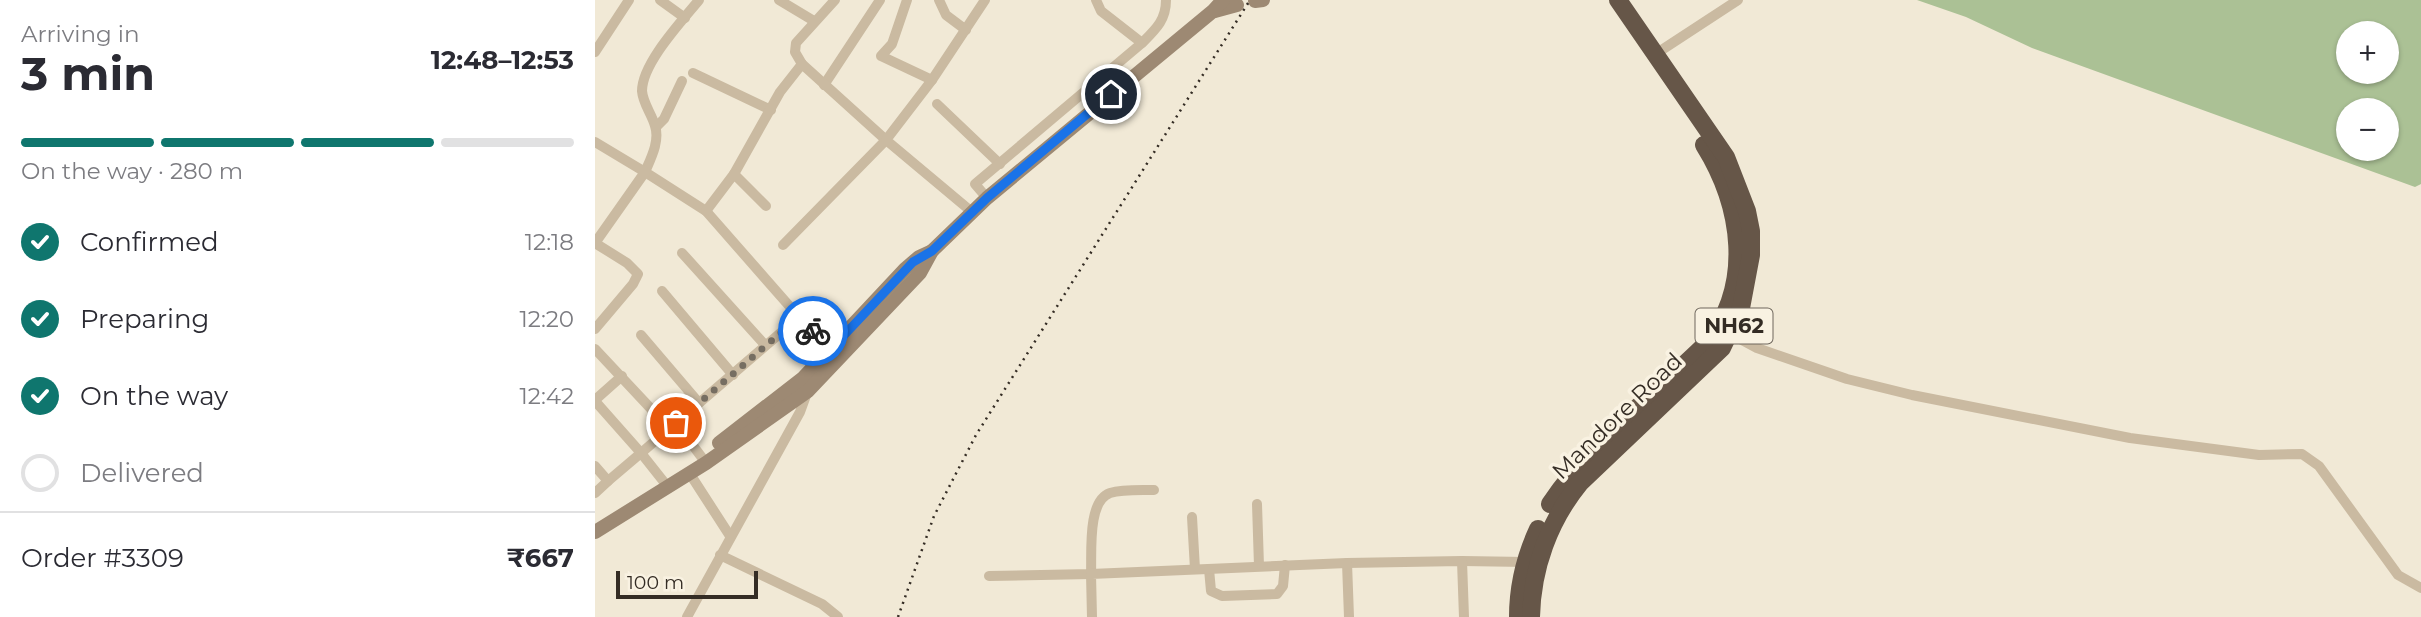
<!DOCTYPE html>
<html lang="en">
<head>
<meta charset="utf-8">
<style>
	:root { --surface:#fff; --page:#f2f2f3; --text:#2b2b33; --muted:#7c7c81; --line:#e1e1e2; --accent:#0f766e }
	body { margin:0; font-family:Montserrat,sans-serif; background:var(--page); color:var(--text); height:100vh; display:flex; flex-direction:column; font-size:26px; white-space:nowrap }
	* { box-sizing:border-box; margin:0 }
	p { font-size:23px; color:var(--muted) }
	.icon { flex:none; width:38px; height:38px; fill:none; stroke:currentColor; stroke-width:2; stroke-linecap:round; stroke-linejoin:round }
	.map { position:relative; flex:1; overflow:hidden }
	.sheet { display:flex; flex-direction:column; background:var(--surface); width:595px }
	.sheet>* { flex:none }
	.controls { position:absolute; left:1741px; top:21px; display:grid; gap:14px }
	.controls a { display:grid; place-items:center; width:63px; height:63px; border-radius:50%; background:var(--surface); box-shadow:0 2px 5px #0004; font-size:35px }
	.scale { position:absolute; left:21px; bottom:18px; width:142px; box-sizing:border-box; padding-left:7px; border:4px solid #342c24; border-top:0; font-size:19px; line-height:24px; white-space:nowrap; color:#342c24; -webkit-text-stroke:5px #f9f2e2; paint-order:stroke }
	.pin { position:absolute; display:grid; place-items:center; width:60px; height:60px; color:#fff; margin:-30px; border:4px solid #fff; border-radius:50%; box-shadow:0 2px 7px #0007 }
	.courier { position:absolute; display:grid; place-items:center; width:70px; height:70px; margin:-35px; border:5px solid #1a73e8; border-radius:50%; background:#fff; color:#222; box-shadow:0 2px 9px #0007 }
	.summary em { font-style:normal; font-weight:700 }
	.summary div { display:flex; flex-direction:column-reverse }
	.summary { display:flex; align-items:center; justify-content:space-between; height:119px; padding:0 21px }
	h1 { font-size:46px; font-weight:700; line-height:52px }
	.bar { display:grid; grid-template-columns:repeat(4,1fr); gap:10px 7px; align-content:center; height:84px; padding:0 21px }
	.bar i { height:9px; border-radius:5px; background:var(--line) }
	.bar .current { background:var(--accent) }
	.bar p { grid-column:span 4 }
	.line { display:flex; align-items:center; gap:18px; padding:0 21px; border-top:2px solid var(--line) }
	.line div { flex:1 }
	ol { padding:0 21px; list-style:none }
	li { display:flex; align-items:center; gap:21px; height:77px }
	li p { margin-inline-start:auto }
	li .icon { padding:7px; border-radius:50%; background:var(--accent); color:#fff; stroke-width:4 }
	li:last-child { color:var(--muted) }
	li i { width:38px; height:38px; border:4px solid var(--line); border-radius:50% }
	main { display:flex; flex:1; min-height:0 }
	.map>svg:first-child { display:block }
	.green { fill:#abc195; fill-rule:evenodd }
	.lines { fill:none; stroke-linecap:round; stroke-linejoin:round }
	.minor { stroke:#cabaa1; stroke-width:10 }
	.secondary { stroke:#9d8973; stroke-width:14 }
	.trunk { stroke:#665648; stroke-width:18 }
	.rail { stroke:#342c24; stroke-width:2.5; stroke-dasharray:2 5; stroke-linecap:butt }
	.done { stroke:#766e62; stroke-width:7; stroke-dasharray:0 12.6 }
	.route { stroke:#1a73e8; stroke-width:9 }
	.labels { text-anchor:middle; stroke-width:7; stroke-linejoin:round; paint-order:stroke }
	.shield { fill:#f9f2e2; stroke:#6f675d; stroke-width:2 }
	.shield-label { font-size:21px; font-weight:bold; fill:#342c24 }
	.street-label { font-size:23px; fill:#342c24; stroke:#f9f2e2 }
</style>
</head>
<body>
<main>
<section class="sheet">
<div class="summary"><div><h1>3 min</h1><p>Arriving in</p></div><em>12:48–12:53</em></div>
<div class="bar"><i class="current"></i><i class="current"></i><i class="current"></i><i></i><p>On the way · 280 m</p></div>
<ol>
<li><svg class="icon" aria-label="check" viewBox="0 0 24 24"><path d="M5 12l5 5 9-10"/></svg>Confirmed<p>12:18</p></li>
<li><svg class="icon" aria-label="check" viewBox="0 0 24 24"><path d="M5 12l5 5 9-10"/></svg>Preparing<p>12:20</p></li>
<li><svg class="icon" aria-label="check" viewBox="0 0 24 24"><path d="M5 12l5 5 9-10"/></svg>On the way<p>12:42</p></li>
<li><i></i>Delivered</li>
</ol>
<div class="line" style="height:91px"><div>Order #3309</div><b>₹667</b></div>
</section>
<div class="map">
<svg width="1826" height="617" viewBox="0 0 1826 617">
	<rect width="100%" height="100%" fill="#f1e9d6"/>
	<!-- green -->
	<path class="green" d="M 1322,0 L 1826,0 L 1826,184 L 1820,187 L 1437,48 L 1371,17 ZM 1754,33 L 1792,33 L 1792,72 L 1754,72 ZM 1754,110 L 1792,110 L 1792,149 L 1754,149 Z"/>
	<g class="lines">
		<!-- minor -->
		<g class="minor">
			<polyline points="65,0 90,18"/>
			<path d="M 104,0 C 87,21 47,63 47,91 C 48,104 57,114 60,126 C 65,141 56,158 50,172 L 111,211 L 204,317 L 240,353"/>
			<polyline points="184,0 219,21"/>
			<polyline points="312,0 297,44 286,56 337,80"/>
			<polyline points="344,0 351,15 371,30"/>
			<polyline points="501,0 506,11 547,43"/>
			<polyline points="0,52 34,0"/>
			<polyline points="1059,55 1143,0"/>
			<polyline points="207,64 200,52 201,43 240,0"/>
			<polyline points="98,73 176,110"/>
			<polyline points="229,85 285,0"/>
			<polyline points="342,104 405,164"/>
			<polyline points="61,127 69,119 87,81"/>
			<polyline points="0,142 50,172 0,243 32,263 43,274 38,284 0,329"/>
			<polyline points="139,174 185,92 207,64 291,140 188,245"/>
			<path d="M 392,198 L 380,184 L 547,43 C 561,29 571,20 571,0"/>
			<polyline points="111,211 139,174 171,206"/>
			<polyline points="377,212 291,140 337,80 390,0"/>
			<polyline points="87,253 170,345"/>
			<polyline points="67,291 138,375"/>
			<polyline points="1136,334 1162,348 1252,379 1317,395 1535,438 1664,455 1707,454 1724,466 1803,575 1826,588"/>
			<polyline points="46,335 104,403"/>
			<polyline points="0,349 74,428"/>
			<polyline points="0,400 27,376"/>
			<polyline points="0,401 46,453 13,481 0,466"/>
			<polyline points="81,423 111,463"/>
			<polyline points="95,474 135,536"/>
			<polyline points="69,482 46,453 204,317"/>
			<polyline points="0,493 13,481"/>
			<polyline points="662,504 664,566"/>
			<polyline points="597,517 600,569"/>
			<polyline points="125,555 227,604 243,617"/>
			<polyline points="867,561 931,562"/>
			<polyline points="752,563 867,561 869,617"/>
			<polyline points="614,569 616,591 627,596 682,594 688,586 690,565"/>
			<path d="M 394,576 L 496,574 C 497,553 492,501 515,493 C 528,489 546,490 559,490"/>
			<polyline points="92,617 205,412 213,390"/>
			<polyline points="497,617 496,574 752,563 754,617"/>
		</g>
		<!-- secondary -->
		<g class="secondary">
			<polyline points="660,1 668,0"/>
			<polyline points="620,11 642,5"/>
			<polyline points="124,443 208,378 310,269 324,257 337,251"/>
			<polyline points="0,532 111,463 213,391 325,273 337,251 392,198 618,11 628,0"/>
		</g>
		<!-- trunk -->
		<g class="trunk">
			<path d="M 955,504 C 995,444 1060,394 1111,344 C 1159,285 1147,206 1109,145"/>
			<path d="M 923,617 C 923,587 930,557 943,529"/>
			<path d="M 936,617 C 937,568 954,521 985,483 L 1127,348 L 1146,308 L 1156,255 L 1156,231 L 1152,211 L 1131,157 L 1023,0"/>
		</g>
		<!-- rail -->
		<polyline class="rail" points="303,617 339,516 381,435 655,0"/>
	</g>
	<g class="lines">
		<!-- done -->
		<polyline class="done" points="81,423 204,317 218,331"/>
		<!-- route -->
		<polyline class="route" points="218,331 236,349 318,262 337,251 392,198 516,94"/>
	</g>
	<g class="labels">
		<!-- shield labels -->
		<rect class="shield" x="1100.5" y="308.5" width="77" height="35" rx="5"/>
		<g class="shield-label">
			<text x="1139" y="333">NH62</text>
		</g>
		<!-- street labels -->
		<g class="street-label">
			<text transform="translate(1022 416) rotate(-44)" y="8">Mandore Road</text>
		</g>
	</g>
</svg>
<div class="controls">
<a>+</a>
<a>−</a>
</div>
<div class="scale">100 m</div>
<div class="pin" style="left:81px;top:423px;background:#ea580c"><svg class="icon" aria-label="bag" viewBox="0 0 24 24"><path d="M5 8h14l-1 12H6zM9 8a3 3 0 0 1 6 0"/></svg></div>
<div class="pin" style="left:516px;top:94px;background:#1f2937"><svg class="icon" aria-label="home" viewBox="0 0 24 24"><path d="M3 11l9-7 9 7M6 9v11h12V9"/></svg></div>
<div class="courier" style="left:218px;top:331px"><svg class="icon" aria-label="bike" viewBox="0 0 24 24"><circle cx="6" cy="16" r="4"/><circle cx="18" cy="16" r="4"/><path d="M6 16l4-8h5l3 8M10 8l3 8H6M13 5h3"/></svg></div>
</div>
</main>
</body>
</html>
